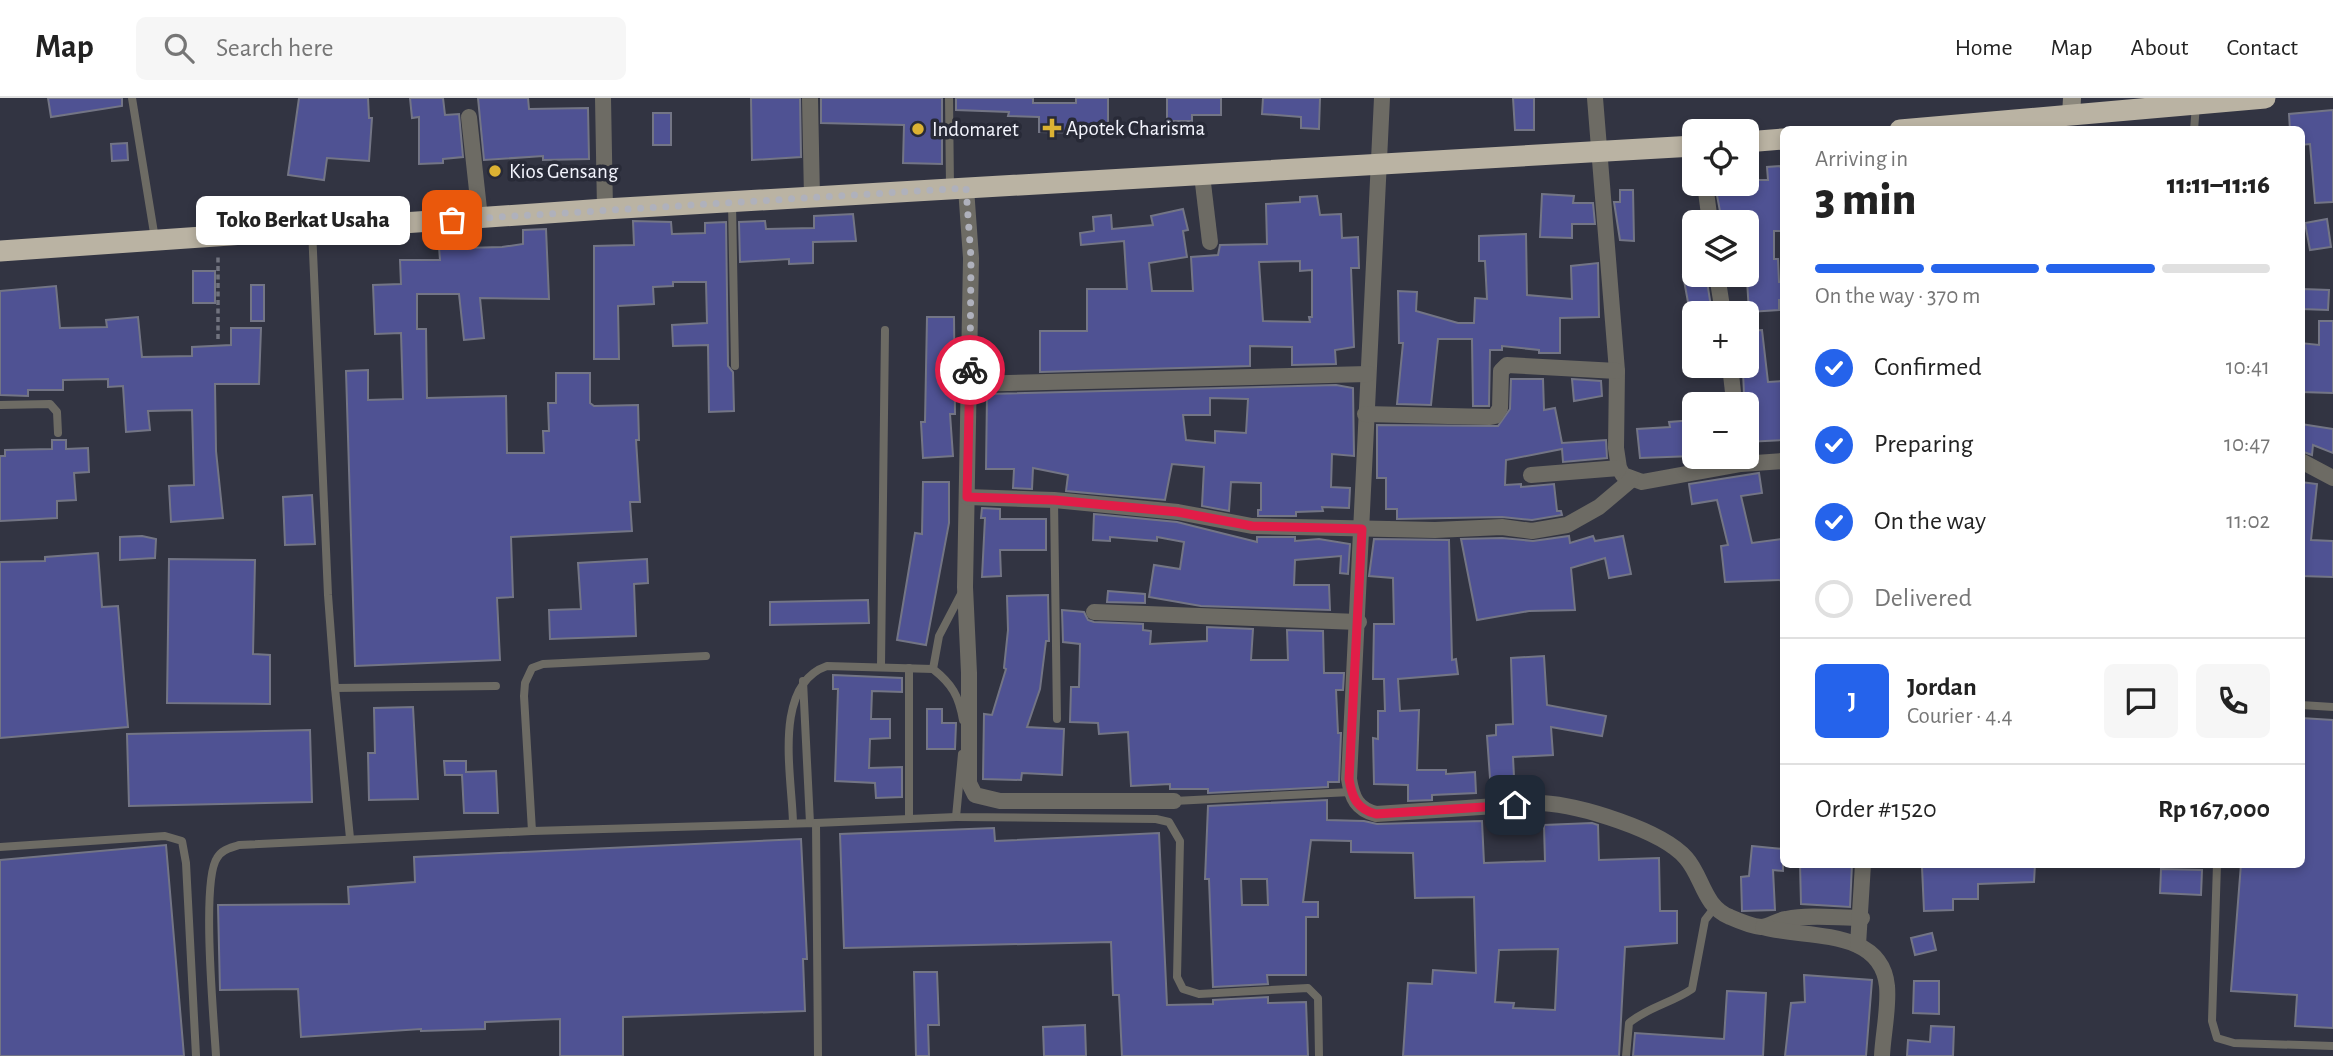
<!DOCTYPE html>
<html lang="en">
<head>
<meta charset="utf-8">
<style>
	:root { --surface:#fff; --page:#f6f6f6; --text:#222; --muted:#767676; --line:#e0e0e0; --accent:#2563eb }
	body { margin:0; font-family:"Alegreya Sans",sans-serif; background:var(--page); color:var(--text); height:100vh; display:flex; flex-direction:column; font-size:26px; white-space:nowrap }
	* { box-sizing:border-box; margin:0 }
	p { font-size:23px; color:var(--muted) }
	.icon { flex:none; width:38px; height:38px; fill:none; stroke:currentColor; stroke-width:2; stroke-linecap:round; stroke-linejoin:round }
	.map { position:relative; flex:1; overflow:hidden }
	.side { position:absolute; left:1780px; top:28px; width:525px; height:742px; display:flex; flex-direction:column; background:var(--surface); border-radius:10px; box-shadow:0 4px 10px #0003 }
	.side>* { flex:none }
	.fabs { position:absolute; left:1682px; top:21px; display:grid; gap:14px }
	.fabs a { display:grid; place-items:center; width:77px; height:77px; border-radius:10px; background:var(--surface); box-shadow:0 4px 10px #0003; font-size:35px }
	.pin { position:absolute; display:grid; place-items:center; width:60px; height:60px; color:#fff; margin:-30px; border-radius:14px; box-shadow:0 4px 10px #0006 }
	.courier { position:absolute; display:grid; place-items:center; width:70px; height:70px; margin:-35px; border:5px solid #e11d48; border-radius:50%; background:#fff; color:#222; box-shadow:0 2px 9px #0007 }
	.bubble { position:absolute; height:49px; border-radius:10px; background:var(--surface); box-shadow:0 4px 10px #0003; font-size:23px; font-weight:800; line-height:49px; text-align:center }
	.headline em { font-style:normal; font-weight:800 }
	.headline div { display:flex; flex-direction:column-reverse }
	.headline { display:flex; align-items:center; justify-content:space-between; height:119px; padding:0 35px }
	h1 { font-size:46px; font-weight:800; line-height:52px }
	.bar { display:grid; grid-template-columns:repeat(4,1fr); gap:10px 7px; align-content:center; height:84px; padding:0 35px }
	.bar i { height:9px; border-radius:5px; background:var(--line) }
	.bar .current { background:var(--accent) }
	.bar p { grid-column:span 4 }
	.line { display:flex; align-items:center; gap:18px; padding:0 35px; border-top:2px solid var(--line) }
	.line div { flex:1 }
	.round { display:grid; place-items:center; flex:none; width:74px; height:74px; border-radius:10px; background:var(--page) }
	ol { padding:0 35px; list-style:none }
	li { display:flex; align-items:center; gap:21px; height:77px }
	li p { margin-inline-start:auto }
	li .icon { padding:7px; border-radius:50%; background:var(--accent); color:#fff; stroke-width:4 }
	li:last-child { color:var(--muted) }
	li i { width:38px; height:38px; border:4px solid var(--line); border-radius:50% }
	header { display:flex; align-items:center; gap:42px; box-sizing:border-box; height:98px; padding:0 35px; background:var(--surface); border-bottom:2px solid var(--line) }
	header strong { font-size:33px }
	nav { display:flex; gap:38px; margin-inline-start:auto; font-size:24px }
	.search { width:490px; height:63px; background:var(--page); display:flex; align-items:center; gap:18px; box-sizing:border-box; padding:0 24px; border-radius:10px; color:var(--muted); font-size:26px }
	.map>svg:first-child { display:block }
	.building { fill:#4f5293; stroke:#737585; stroke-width:2; fill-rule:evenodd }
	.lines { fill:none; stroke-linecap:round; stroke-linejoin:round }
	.path { stroke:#71737f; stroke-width:3.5; stroke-dasharray:5 3.5; stroke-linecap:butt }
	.lane { stroke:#6d6b64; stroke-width:8 }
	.street { stroke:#6d6b64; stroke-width:16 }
	.secondary { stroke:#8c887d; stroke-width:18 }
	.highway { stroke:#bab3a3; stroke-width:21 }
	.done { stroke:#afb1bc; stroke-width:7; stroke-dasharray:0 12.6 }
	.route { stroke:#e11d48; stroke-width:9 }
	.poi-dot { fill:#dcb233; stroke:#282a37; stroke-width:2.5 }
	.labels { text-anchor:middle; stroke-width:7; stroke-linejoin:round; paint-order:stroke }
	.poi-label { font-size:21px; fill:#f3f4fd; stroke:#282a37; text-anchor:start }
</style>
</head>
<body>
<header>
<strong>Map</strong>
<div class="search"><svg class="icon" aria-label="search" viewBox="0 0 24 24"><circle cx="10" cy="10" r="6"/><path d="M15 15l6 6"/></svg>Search here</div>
<nav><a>Home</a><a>Map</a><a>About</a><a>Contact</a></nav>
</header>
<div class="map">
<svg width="2333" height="958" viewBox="0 0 2333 958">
	<rect width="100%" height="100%" fill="#323442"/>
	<!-- building -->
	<g class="building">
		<polygon points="48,0 122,0 122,8 51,19"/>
		<polygon points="299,0 368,0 369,20 372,20 369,63 327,60 324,82 288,77"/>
		<polygon points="410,0 443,0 445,17 459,16 463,59 443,61 443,65 419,66 419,19 412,20"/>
		<polygon points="478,0 528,0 529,11 588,10 589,61 543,62 543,58 484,62"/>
		<polygon points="751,0 800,0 801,59 752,62"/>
		<polygon points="821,0 942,0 942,66 903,65 904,27 821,25"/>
		<polygon points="956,0 1033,0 1033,5 1076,5 1076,0 1108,0 1108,35 1039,34 1039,19 1008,18 1009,14 956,12"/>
		<polygon points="1167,0 1221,0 1221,17 1192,17 1192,23 1167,23"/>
		<polygon points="1263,0 1320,0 1319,31 1301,30 1301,19 1262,16"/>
		<polygon points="1513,0 1534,0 1534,32 1515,32"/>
		<polygon points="2333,12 2333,104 2315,105 2310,46 2301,47 2301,32 2290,32 2289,16"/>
		<rect x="653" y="15" width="18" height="32"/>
		<polygon points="127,45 128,62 112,63 111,46"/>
		<polygon points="1780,68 1783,74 1783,133 1774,133 1774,161 1778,161 1779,184 1783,184 1783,202 1779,202 1779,212 1749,214 1747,182 1755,182 1752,144 1746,144 1746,124 1722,124 1716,92 1746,86 1746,82 1768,82 1767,69"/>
		<polygon points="1620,92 1633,92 1634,143 1620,142 1614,104 1620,104"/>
		<polygon points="1542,96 1574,98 1573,105 1593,105 1595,126 1572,126 1572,140 1540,139"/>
		<path d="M 1317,98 L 1320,117 L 1341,116 L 1342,140 L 1358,139 L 1359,170 L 1351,170 L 1354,249 L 1335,252 L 1336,266 L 1292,267 L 1292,249 L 1250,248 L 1250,268 L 1040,274 L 1040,233 L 1087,233 L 1087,191 L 1127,191 L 1124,143 L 1081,147 L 1080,135 L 1094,133 L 1093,119 L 1111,117 L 1112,131 L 1153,127 L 1151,118 L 1183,111 L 1188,132 L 1183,133 L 1187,159 L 1149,165 L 1152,193 L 1193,193 L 1191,159 L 1218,157 L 1220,147 L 1267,146 L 1266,106 L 1300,104 L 1300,99 ZM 1300,163 L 1300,173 L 1312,172 L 1312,219 L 1309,219 L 1310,224 L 1263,223 L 1259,164 Z"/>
		<polygon points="853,116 856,143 813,144 813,165 789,166 789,161 740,164 739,124 765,123 766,131 814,130 814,118"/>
		<polygon points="2327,121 2331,149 2310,152 2305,125"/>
		<polygon points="633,123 671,124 672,136 705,135 705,125 726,124 728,268 733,274 734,313 709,314 708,247 673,248 672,227 707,225 706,184 673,184 673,188 653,189 654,206 618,208 619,261 594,261 594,148 634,147"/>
		<polygon points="546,131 549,201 480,200 484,240 464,242 459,196 417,196 417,231 426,231 427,300 506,298 507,355 544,355 543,333 549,333 548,305 556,305 556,275 590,275 590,305 594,308 638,307 639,342 636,342 640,404 630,404 632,433 511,439 513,499 497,500 500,562 355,568 346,273 368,272 368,302 403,301 401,235 375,236 373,187 401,186 400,162 440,162 438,136 463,134 464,150 502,149 523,146 523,132"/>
		<polygon points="1526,136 1527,197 1572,201 1571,168 1598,165 1599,219 1560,220 1560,255 1539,255 1539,252 1502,248 1502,252 1490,252 1489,308 1473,308 1472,241 1438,241 1431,307 1397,306 1403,245 1399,245 1398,193 1417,194 1416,213 1458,225 1474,225 1475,200 1487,201 1485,163 1479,163 1479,138"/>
		<rect x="193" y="173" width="22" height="32"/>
		<polygon points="1683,177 1706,177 1712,215 1690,215"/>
		<rect x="251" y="187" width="13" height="36"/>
		<polygon points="56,188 60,230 107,229 106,222 138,219 142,259 192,258 192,249 231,247 231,230 261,230 259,286 215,286 216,353 223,420 171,424 169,388 194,387 192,312 148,313 150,332 126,334 123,288 108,289 108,281 63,282 63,292 28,292 28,298 0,297 0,193"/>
		<polygon points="2302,191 2329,192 2328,212 2301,211"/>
		<polygon points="927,219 954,219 955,316 950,316 953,358 923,360 921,324 925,324"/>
		<polygon points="2319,223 2333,223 2333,295 2301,294 2301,245 2319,247"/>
		<polygon points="1762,232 1768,284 1783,283 1783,342 1746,344 1743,273 1746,273 1746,233"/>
		<polygon points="1511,281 1543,281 1544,312 1555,310 1562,345 1606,342 1607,360 1563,364 1562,351 1506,362 1505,387 1521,386 1521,389 1554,386 1557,413 1561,413 1562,417 1532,422 1502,419 1397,421 1397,411 1386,411 1386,380 1377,380 1377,327 1498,328 1510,311"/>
		<polygon points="1572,281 1601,283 1602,298 1574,303"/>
		<path d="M 1336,287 L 1353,290 L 1354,358 L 1332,356 L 1331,389 L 1350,390 L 1349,410 L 1322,409 L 1323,413 L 1296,414 L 1296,418 L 1258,418 L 1258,412 L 1261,412 L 1261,385 L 1231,384 L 1229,413 L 1202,408 L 1204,369 L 1172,366 L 1165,402 L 1066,393 L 1068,377 L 1033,370 L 1032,391 L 1013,390 L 1014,371 L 986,371 L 987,296 ZM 1210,300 L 1248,301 L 1246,335 L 1215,333 L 1215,345 L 1186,342 L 1183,317 L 1210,317 Z"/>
		<polygon points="1694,322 1694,358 1640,360 1637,331 1670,329 1669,324"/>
		<polygon points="2301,326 2333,331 2333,355 2313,347 2312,357 2301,353"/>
		<polygon points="52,342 66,342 66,351 88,350 89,374 74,375 76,402 57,403 57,420 0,423 0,358 5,358 5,352 52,351"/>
		<polygon points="1759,375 1762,395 1741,398 1752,445 1782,441 1783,482 1725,484 1721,448 1728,447 1717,402 1692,406 1689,386"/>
		<polygon points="923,384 949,384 949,425 926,547 897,542 915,435 922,436"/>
		<polygon points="2301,384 2317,386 2311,442 2333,443 2333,479 2301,478"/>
		<polygon points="312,397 315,446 285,447 283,399"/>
		<polygon points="982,410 1000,411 1000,421 1046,421 1046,452 1000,452 1001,478 982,479 985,420 981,420"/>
		<polygon points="1094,416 1177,424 1257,444 1257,439 1295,439 1295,443 1319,441 1350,446 1348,476 1340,475 1341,458 1295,462 1294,487 1329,487 1330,512 1201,508 1149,499 1154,467 1180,471 1184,444 1157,439 1157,443 1110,439 1110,443 1093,442"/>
		<polygon points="142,438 156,441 155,460 120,462 120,439"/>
		<polygon points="1569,438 1570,445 1593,438 1595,443 1623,438 1631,476 1609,480 1605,460 1571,470 1575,512 1529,513 1477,522 1461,441 1502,440 1533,443"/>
		<polygon points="1374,441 1449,442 1452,562 1456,561 1458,576 1398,581 1400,613 1419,612 1417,672 1446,672 1446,676 1475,674 1476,695 1432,697 1432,702 1408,703 1408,687 1374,686 1373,640 1378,641 1378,613 1385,613 1384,581 1373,581 1374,526 1394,526 1393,480 1369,478"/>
		<polygon points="98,455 102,509 118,508 128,629 0,640 0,464 45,463 45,459"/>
		<polygon points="169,461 255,462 253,556 270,557 270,606 167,605"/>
		<polygon points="647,461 648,485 634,486 636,538 550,541 549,512 581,511 578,465"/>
		<polygon points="1108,493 1145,496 1145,505 1107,504"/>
		<polygon points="1048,497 1049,543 1046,543 1040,591 1027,629 1064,631 1062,677 1022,675 1021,682 983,681 984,616 992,617 1006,571 1004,570 1008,532 1007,498"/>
		<polygon points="868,502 869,525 770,527 770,504"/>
		<polygon points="1062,512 1084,514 1088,522 1094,524 1143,526 1143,532 1151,533 1150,546 1207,543 1207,529 1253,531 1251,562 1288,562 1287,532 1323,533 1324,575 1344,575 1343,592 1336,592 1338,635 1341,635 1339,684 1328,684 1328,689 1208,695 1208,691 1170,691 1170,686 1131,688 1128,634 1099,636 1098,625 1070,624 1071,589 1079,589 1080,546 1063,544"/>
		<polygon points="1544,558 1547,607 1606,618 1602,638 1551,629 1553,657 1513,659 1514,679 1490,680 1487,638 1496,637 1496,627 1513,626 1511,560"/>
		<polygon points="833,577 902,580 902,594 872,593 871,621 890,621 890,640 870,641 869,670 902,669 902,699 876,700 875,685 835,683 838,591 833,591"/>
		<polygon points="413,609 418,701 369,702 368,655 375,655 374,610"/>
		<polygon points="927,611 942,611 942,625 956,625 955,651 927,651"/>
		<polygon points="2301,620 2333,622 2333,930 2295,928 2297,897 2231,893 2241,766 2301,766"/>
		<polygon points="310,632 312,704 129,708 127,636"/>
		<polygon points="444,663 466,663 466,674 496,673 498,715 464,715 462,677 445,677"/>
		<path d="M 1327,702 L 1327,722 L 1364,723 L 1377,726 L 1482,723 L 1484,765 L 1545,763 L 1544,727 L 1592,725 L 1598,727 L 1599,762 L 1659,760 L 1660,813 L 1677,813 L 1677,845 L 1625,849 L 1619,958 L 1403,958 L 1408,885 L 1432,886 L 1433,872 L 1476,875 L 1474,799 L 1415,800 L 1413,755 L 1351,754 L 1351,743 L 1311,742 L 1303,804 L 1318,804 L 1318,819 L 1306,819 L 1306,877 L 1267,877 L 1268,886 L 1213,889 L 1209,781 L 1205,781 L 1208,708 ZM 1241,781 L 1267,781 L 1268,807 L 1242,807 ZM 1558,851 L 1555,912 L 1513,910 L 1514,905 L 1495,904 L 1499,852 Z"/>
		<polygon points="994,730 995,743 1159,735 1167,907 1213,906 1213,902 1268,899 1268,905 1306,904 1308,958 1122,958 1119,897 1113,897 1111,844 844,850 840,736"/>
		<polygon points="801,741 807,861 803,861 805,913 623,919 623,958 560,958 560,921 485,924 485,931 421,933 421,931 301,939 298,891 220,892 218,807 349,806 348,789 415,784 414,759"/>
		<polygon points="166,747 184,958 0,958 0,762"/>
		<polygon points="1752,748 1783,751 1783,773 1773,772 1775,812 1742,813 1741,779 1749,778"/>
		<polygon points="1800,766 1852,766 1850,809 1801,806"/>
		<polygon points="1984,766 2035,766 2034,784 1978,786 1978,801 1953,801 1953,812 1924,813 1922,769 1984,769"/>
		<polygon points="2161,771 2202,772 2201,797 2160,795"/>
		<polygon points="1932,835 1936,852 1915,857 1911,840"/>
		<polygon points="914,874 937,874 939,927 928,927 929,958 916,958"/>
		<polygon points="1804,877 1872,882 1866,958 1785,958 1791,905 1805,904"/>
		<polygon points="1914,883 1939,883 1939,916 1913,915"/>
		<polygon points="1727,893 1766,895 1763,958 1633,958 1635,935 1724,941"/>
		<polygon points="1085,927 1086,958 1044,958 1043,929"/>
		<polygon points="1931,928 1954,929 1953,958 1907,958 1908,942 1930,944"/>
	</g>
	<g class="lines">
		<!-- path -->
		<polyline class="path" points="218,241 218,156"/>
		<!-- lane -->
		<g class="lane">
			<polyline points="132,0 155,141"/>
			<polyline points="949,0 950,89"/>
			<polyline points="2194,32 2196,7"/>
			<polyline points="732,105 735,268"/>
			<polyline points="312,131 328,497 335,590 496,588"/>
			<polyline points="0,307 50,306 57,314 58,335"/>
			<polyline points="1054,402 1057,621"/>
			<path d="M 962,494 L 939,538 L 933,571 C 952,586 959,598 963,622"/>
			<polyline points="706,558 543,566 532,570 525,585 524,598 532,733 816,725 818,958"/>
			<polyline points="881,568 885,232"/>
			<polyline points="803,583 810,725"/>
			<polyline points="335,590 350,740"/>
			<polyline points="2301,607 2333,609"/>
			<polyline points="962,656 956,719 1156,721 1169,724 1180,743 1177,879 1183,891 1199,896 1308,890 1318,900 1319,958"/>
			<polyline points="1174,703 1351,694"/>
			<polyline points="909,721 909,570"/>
			<path d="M 793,725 C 792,678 772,587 827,568 L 933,571"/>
			<polyline points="816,725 956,719"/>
			<polyline points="0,749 165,738 182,743 186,765 196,958"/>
			<polyline points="2217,766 2212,923 2217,940 2234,945 2333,948"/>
			<path d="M 216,958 C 214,923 201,783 217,760 C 222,751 231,750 239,747 L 532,733"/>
			<path d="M 1626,958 L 1629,925 C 1648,909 1672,905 1692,891 L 1705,822 L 1715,809"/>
		</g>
		<!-- street -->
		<g class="street">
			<polyline points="603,0 605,111"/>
			<polyline points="810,0 812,100"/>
			<path d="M 1382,0 L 1349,681 C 1352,700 1357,711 1376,716 L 1542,705 C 1579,707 1662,732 1686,760 C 1703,779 1703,808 1730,819 C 1739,823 1751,828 1761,829 C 1768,829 1778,822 1786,821 C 1811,816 1837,820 1862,820"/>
			<polyline points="1595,0 1617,273 1616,350 1619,370 1623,377 1642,384 1741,366 1783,363"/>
			<polyline points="469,19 480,120"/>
			<polyline points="1202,77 1210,144"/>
			<polyline points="1705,86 1710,124"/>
			<polyline points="966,90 971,160 965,489 969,575 969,685 975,697 1000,703 1174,703"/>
			<polyline points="1717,177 1723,215"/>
			<polyline points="1730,268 1733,294"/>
			<polyline points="970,286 1368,276"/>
			<polyline points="1365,316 1490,319 1495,318 1500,310 1501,273 1507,267 1617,273"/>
			<polyline points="2301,363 2333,380"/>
			<polyline points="1531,377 1619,370"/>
			<polyline points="967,399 1054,402 1178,414 1252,428 1435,432 1502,429 1532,433 1567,427 1599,409 1631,382"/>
			<polyline points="1094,514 1359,524"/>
			<path d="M 1763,829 C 1805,841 1881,829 1887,888 C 1889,910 1883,936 1882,958"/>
			<polyline points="1858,847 1863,766"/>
		</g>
		<!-- secondary -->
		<polyline class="secondary" points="2071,18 2072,0"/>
		<!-- highway -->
		<g class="highway">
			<polyline points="1900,32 2265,0"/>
			<polyline points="1746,44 1783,41"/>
			<polyline points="0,153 605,111 1694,48"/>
		</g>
	</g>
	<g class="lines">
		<!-- done -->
		<polyline class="done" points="452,122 966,90 971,160 970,272"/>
		<!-- route -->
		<path class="route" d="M 970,272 L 967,399 L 1054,402 L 1178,414 L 1252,428 L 1362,431 L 1349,681 C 1352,700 1357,711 1376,716 L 1515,707"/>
	</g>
	<!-- markers -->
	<g class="poi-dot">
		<path d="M1048.5 19.5h7v7h7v7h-7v7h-7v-7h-7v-7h7z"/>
		<circle cx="918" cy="31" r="7"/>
		<circle cx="495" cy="73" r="7"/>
	</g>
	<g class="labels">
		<!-- poi labels -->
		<g class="poi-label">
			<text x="1066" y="37">Apotek Charisma</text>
			<text x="932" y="38">Indomaret</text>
			<text x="509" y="80">Kios Gensang</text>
		</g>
	</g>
</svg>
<div class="fabs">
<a><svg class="icon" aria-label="locate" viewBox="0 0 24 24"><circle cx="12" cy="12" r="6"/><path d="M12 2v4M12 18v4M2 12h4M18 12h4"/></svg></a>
<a><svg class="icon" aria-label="layers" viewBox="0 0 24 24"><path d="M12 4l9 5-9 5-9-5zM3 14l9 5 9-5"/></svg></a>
<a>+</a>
<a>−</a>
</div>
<div class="pin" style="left:452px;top:122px;background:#ea580c"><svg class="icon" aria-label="bag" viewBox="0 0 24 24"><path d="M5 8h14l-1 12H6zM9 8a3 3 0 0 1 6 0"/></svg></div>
<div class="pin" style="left:1515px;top:707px;background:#1f2937"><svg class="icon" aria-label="home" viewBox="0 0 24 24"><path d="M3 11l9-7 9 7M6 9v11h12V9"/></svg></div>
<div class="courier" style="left:970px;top:272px"><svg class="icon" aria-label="bike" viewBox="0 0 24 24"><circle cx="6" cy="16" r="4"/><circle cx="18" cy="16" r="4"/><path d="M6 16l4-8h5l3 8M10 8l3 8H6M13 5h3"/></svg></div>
<div class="bubble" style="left:196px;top:98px;width:214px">Toko Berkat Usaha</div>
<section class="side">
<div class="headline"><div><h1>3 min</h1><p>Arriving in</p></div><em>11:11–11:16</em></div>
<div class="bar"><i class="current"></i><i class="current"></i><i class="current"></i><i></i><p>On the way · 370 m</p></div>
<ol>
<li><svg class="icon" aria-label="check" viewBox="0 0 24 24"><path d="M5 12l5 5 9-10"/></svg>Confirmed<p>10:41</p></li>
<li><svg class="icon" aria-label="check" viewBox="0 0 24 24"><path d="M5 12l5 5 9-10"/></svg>Preparing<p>10:47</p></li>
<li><svg class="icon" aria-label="check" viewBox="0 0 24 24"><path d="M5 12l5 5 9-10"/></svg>On the way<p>11:02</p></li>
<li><i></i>Delivered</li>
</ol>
<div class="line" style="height:126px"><b class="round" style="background:var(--accent);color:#fff">J</b><div><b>Jordan</b><p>Courier · 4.4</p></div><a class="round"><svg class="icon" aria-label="chat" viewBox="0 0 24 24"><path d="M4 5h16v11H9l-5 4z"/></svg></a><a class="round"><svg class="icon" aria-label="phone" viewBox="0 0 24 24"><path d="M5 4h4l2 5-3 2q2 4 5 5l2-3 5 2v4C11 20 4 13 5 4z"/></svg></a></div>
<div class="line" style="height:91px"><div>Order #1520</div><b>Rp 167,000</b></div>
</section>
</div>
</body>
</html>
